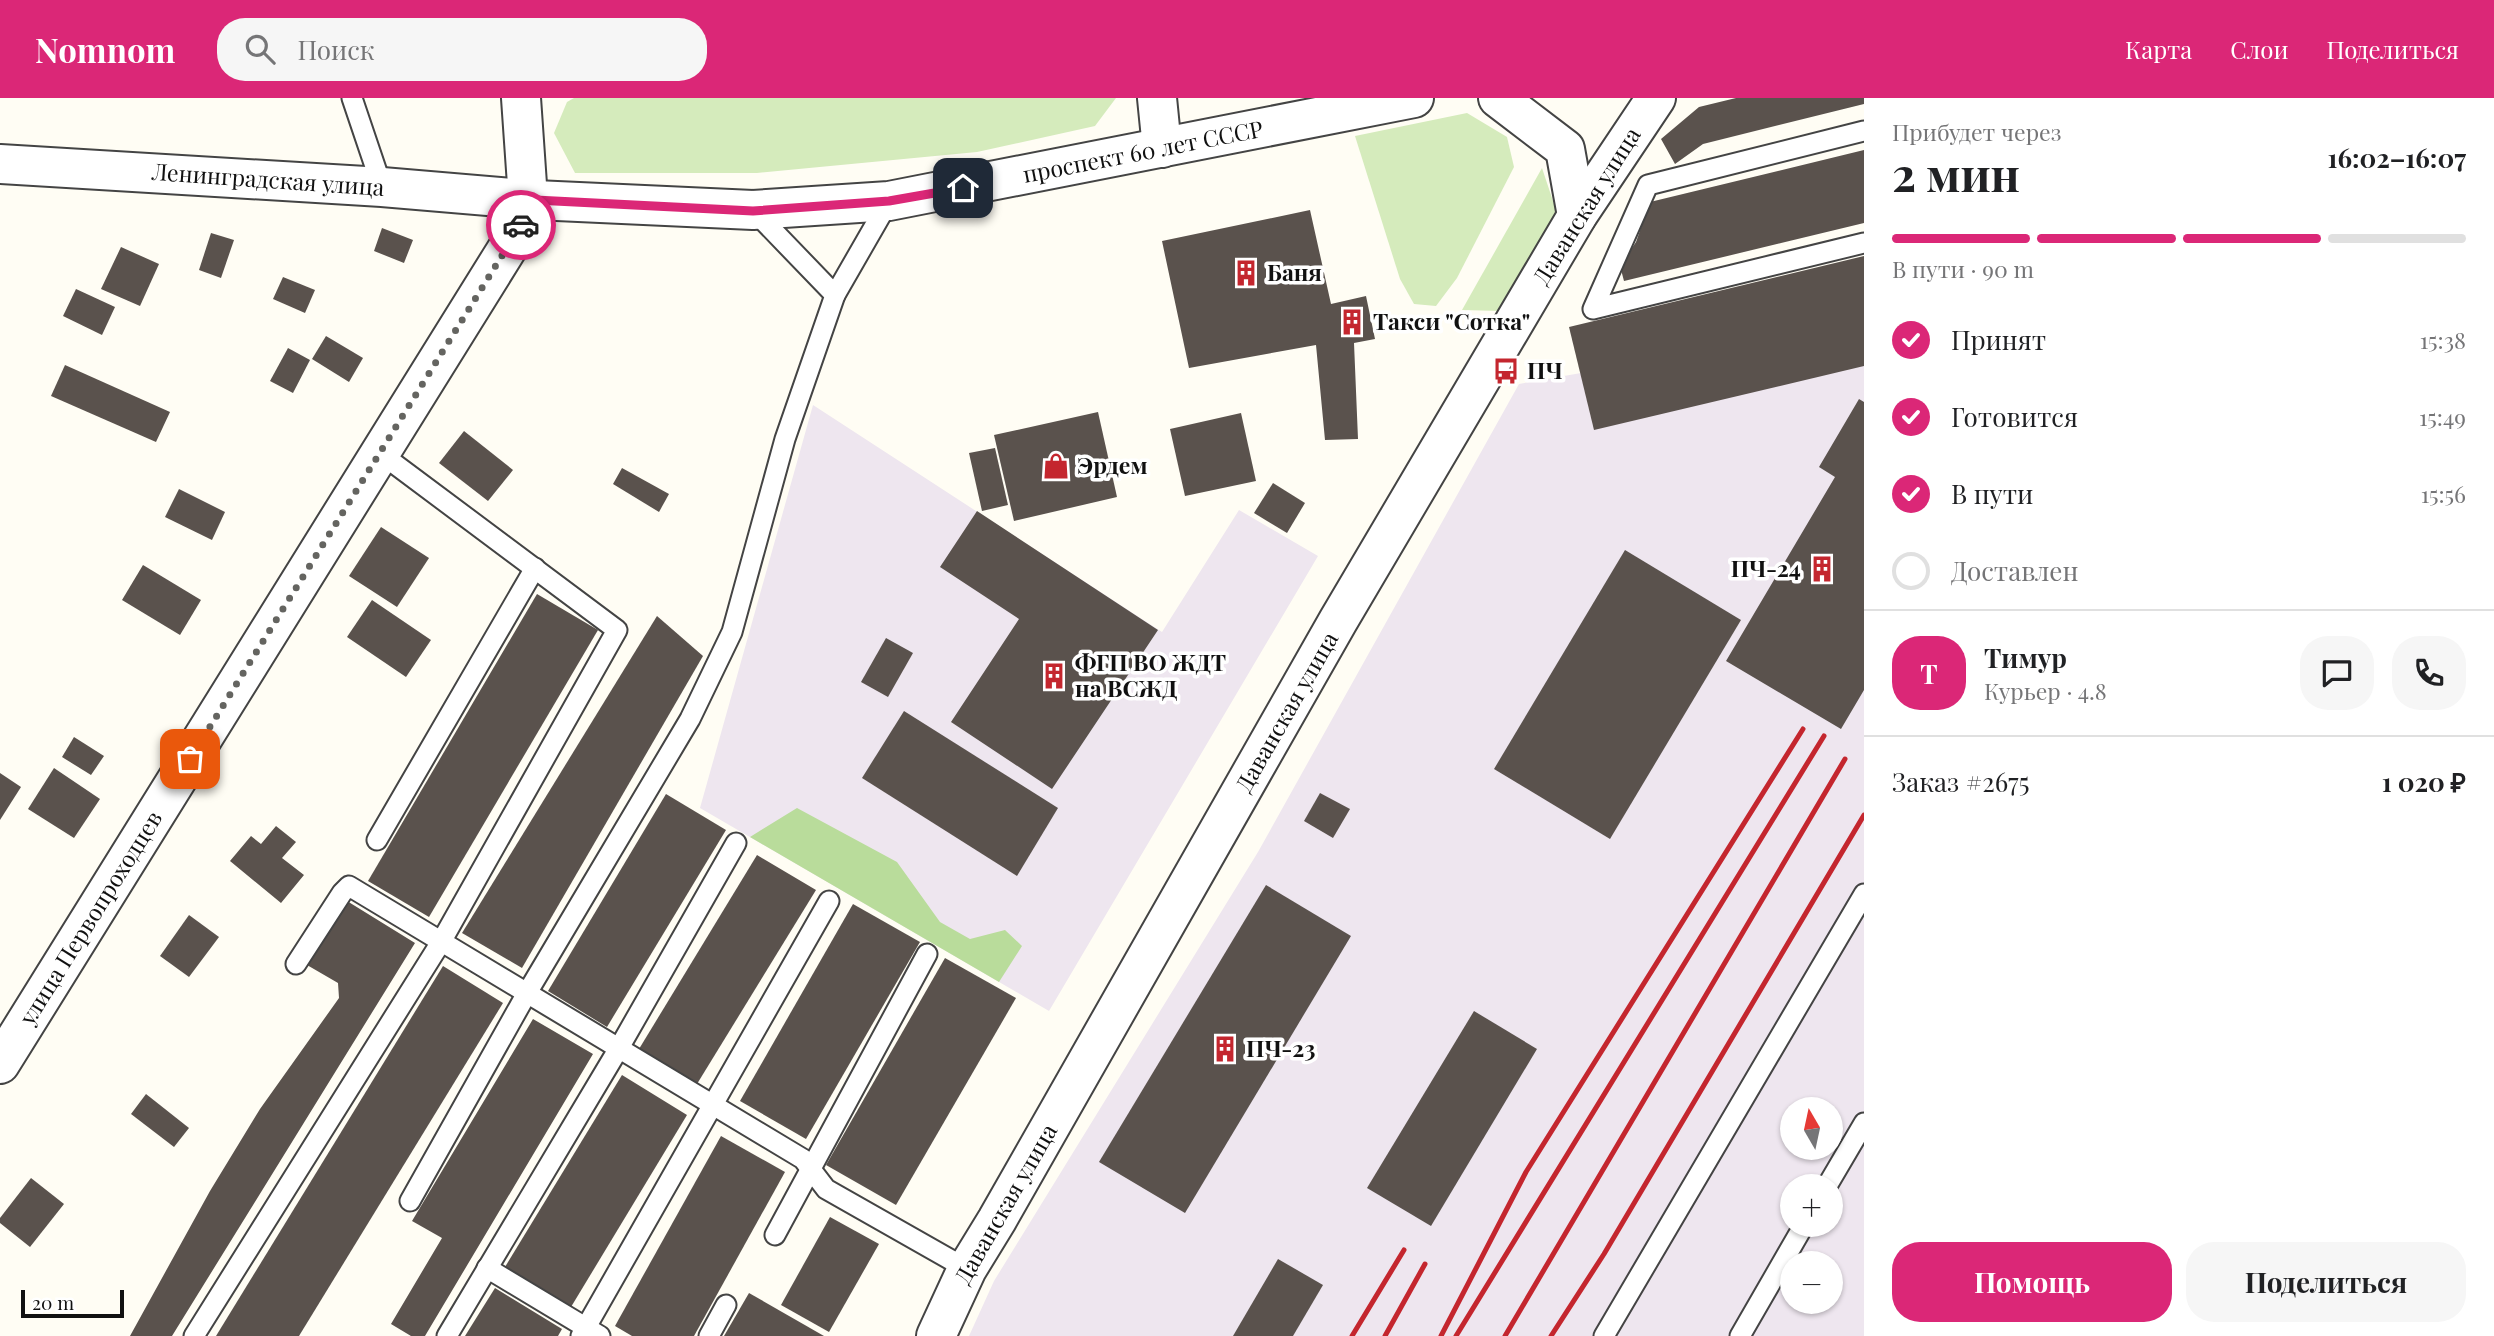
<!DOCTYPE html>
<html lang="ru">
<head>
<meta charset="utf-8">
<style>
	:root { --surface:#fff; --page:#f6f6f6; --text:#202124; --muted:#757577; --line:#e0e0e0; --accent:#db2777 }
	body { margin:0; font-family:"Playfair Display",serif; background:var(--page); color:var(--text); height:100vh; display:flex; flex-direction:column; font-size:26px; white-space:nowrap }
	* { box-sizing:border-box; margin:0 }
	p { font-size:23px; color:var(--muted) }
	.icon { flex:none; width:38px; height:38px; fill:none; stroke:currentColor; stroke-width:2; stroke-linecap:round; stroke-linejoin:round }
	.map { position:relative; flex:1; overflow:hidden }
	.side { display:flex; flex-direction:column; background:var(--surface); width:630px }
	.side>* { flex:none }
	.needle { width:46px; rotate:351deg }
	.fabs { position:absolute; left:1780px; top:999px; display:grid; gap:14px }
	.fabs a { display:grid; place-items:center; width:63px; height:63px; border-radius:50%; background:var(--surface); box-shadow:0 2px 5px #0004; font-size:35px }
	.scale { position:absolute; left:21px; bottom:18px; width:103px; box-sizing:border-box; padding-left:7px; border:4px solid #111; border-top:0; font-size:19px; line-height:24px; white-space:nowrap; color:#111; -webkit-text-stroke:5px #fff; paint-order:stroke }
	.pin { position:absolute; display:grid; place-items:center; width:60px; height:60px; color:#fff; margin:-30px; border-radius:14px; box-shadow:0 4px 10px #0006 }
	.courier { position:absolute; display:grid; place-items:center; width:70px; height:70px; margin:-35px; border:5px solid #db2777; border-radius:50%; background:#fff; color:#222; box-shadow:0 2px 9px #0007 }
	.headline em { font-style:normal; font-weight:700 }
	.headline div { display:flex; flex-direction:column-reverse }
	.headline { display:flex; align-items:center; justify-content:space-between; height:119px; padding:0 28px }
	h1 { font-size:46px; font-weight:700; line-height:52px }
	.bar { display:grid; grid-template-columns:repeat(4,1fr); gap:10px 7px; align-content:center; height:84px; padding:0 28px }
	.bar i { height:9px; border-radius:5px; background:var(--line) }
	.bar .selected { background:var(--accent) }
	.bar p { grid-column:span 4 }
	.line { display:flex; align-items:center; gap:18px; padding:0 28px; border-top:2px solid var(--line) }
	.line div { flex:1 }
	.round { display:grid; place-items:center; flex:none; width:74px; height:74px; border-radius:28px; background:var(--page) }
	ol { padding:0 28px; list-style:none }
	li { display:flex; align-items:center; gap:21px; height:77px }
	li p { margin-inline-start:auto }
	li .icon { padding:7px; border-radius:50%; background:var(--accent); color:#fff; stroke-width:4 }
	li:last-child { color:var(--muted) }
	li i { width:38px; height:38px; border:4px solid var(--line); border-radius:50% }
	.cta { display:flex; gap:14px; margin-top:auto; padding:14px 28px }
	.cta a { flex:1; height:80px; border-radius:28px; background:var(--accent); color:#fff; font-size:28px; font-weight:700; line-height:80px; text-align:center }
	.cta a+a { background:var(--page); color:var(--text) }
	header { display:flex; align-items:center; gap:42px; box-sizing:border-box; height:98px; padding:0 35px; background:var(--accent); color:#fff }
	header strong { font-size:33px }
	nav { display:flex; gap:38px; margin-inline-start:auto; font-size:24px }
	.search { width:490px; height:63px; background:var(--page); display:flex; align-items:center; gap:18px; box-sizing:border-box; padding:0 24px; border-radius:28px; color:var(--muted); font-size:26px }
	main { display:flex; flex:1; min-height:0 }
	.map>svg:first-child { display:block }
	.industrial { fill:#eee6ef; fill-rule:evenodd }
	.green { fill:#d5ebbc }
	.forest { fill:#b9dc9b }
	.building { fill:#5a524d }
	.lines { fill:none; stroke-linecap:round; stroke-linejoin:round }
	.service-casing { stroke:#444; stroke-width:23 }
	.minor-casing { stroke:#444; stroke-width:42 }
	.tertiary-casing { stroke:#444; stroke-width:42 }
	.service { stroke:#fff; stroke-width:19 }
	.minor { stroke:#fff; stroke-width:38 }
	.tertiary { stroke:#fff; stroke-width:38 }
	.rail { stroke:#c4262e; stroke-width:5 }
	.done { stroke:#646460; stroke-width:7; stroke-dasharray:0 12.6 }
	.route { stroke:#db2777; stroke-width:9 }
	.labels { text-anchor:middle; stroke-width:7; stroke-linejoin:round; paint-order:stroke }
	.street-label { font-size:23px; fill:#111; stroke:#fff }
	.poi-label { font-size:23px; font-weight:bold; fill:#111; stroke:#fff; text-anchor:start }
</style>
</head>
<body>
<header>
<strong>Nomnom</strong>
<div class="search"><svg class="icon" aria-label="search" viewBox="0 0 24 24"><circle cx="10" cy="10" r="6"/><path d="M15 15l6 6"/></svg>Поиск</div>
<nav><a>Карта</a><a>Слои</a><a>Поделиться</a></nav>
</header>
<main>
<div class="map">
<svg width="1864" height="1238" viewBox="0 0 1864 1238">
	<rect width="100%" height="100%" fill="#fffdf4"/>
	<!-- industrial -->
	<g class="industrial">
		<path d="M 1864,207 L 1864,1238 L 969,1238 L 994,1183 L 1258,754 L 1519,286 L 1581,275 ZM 1792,1012 L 1830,1012 L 1830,1050 L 1792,1050 ZM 1792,1088 L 1830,1088 L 1830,1127 L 1792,1127 ZM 1792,1166 L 1830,1166 L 1830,1204 L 1792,1204 Z"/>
		<polygon points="813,307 1162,534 1239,412 1318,458 1049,913 700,710"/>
	</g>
	<!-- green -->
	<g class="green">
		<polygon points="574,0 1116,0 1095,28 977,54 757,75 575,75 554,35 567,4"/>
		<polygon points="1467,15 1507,39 1514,69 1457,180 1436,208 1414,206 1400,181 1355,38"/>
		<polygon points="1542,70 1557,115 1500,213 1462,212"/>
	</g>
	<!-- forest -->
	<polygon class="forest" points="797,710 897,764 940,824 970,841 1005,832 1022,848 999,884 750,739"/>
	<!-- building -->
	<g class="building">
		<polygon points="1736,0 1864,0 1864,6 1703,46 1675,66 1661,41 1699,9"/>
		<polygon points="1864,52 1864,125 1624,183 1620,168 1636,144 1650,104"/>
		<polygon points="1310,112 1331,206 1366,198 1375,241 1354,245 1358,341 1325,342 1316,247 1189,270 1162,143"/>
		<polygon points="382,130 413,142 404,165 374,153"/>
		<polygon points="211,135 234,142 221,180 199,172"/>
		<polygon points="121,149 159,166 140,208 101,191"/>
		<polygon points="1864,158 1864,268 1594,332 1569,229"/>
		<polygon points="283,179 315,192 305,215 273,201"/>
		<polygon points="76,191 115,209 102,237 63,218"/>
		<polygon points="326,238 363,260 349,284 312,261"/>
		<polygon points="288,250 310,262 293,295 270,283"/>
		<polygon points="65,267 170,314 156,344 51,298"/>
		<polygon points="1859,301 1864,304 1864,592 1841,631 1726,563 1835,379 1819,369"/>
		<polygon points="1098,314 1117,399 1014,423 994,337"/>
		<polygon points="1241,315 1256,383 1185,398 1170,331"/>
		<polygon points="464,333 513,372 488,403 439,365"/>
		<polygon points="995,350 1008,407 982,413 969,355"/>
		<polygon points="622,370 669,396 659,414 613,386"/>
		<polygon points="1273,385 1305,405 1287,435 1254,415"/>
		<polygon points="179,391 225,414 212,442 165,419"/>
		<polygon points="977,413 1158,532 1052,691 951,624 1019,521 940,469"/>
		<polygon points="381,429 429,460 397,509 349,478"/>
		<polygon points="1625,452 1741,522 1610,741 1494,671"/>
		<polygon points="143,467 201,502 180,537 122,502"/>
		<polygon points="537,496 598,532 429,819 368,783"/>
		<polygon points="372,502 431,542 406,579 347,539"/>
		<polygon points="657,518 703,558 522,870 462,835"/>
		<polygon points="886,540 913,555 888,599 861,584"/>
		<polygon points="904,613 1058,710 1017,778 862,680"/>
		<polygon points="74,639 104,658 91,677 62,659"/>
		<polygon points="54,670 100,701 74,740 28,711"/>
		<polygon points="0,675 21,689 0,722"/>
		<polygon points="1320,695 1350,711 1333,740 1304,723"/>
		<polygon points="666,696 726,732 607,929 548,893"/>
		<polygon points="276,728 296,744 282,760 304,777 281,805 230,763 251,738 261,746"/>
		<polygon points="757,757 816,792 697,986 639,951"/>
		<polygon points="1266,787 1351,838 1185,1115 1099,1064"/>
		<polygon points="347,803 415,845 172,1238 130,1238 210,1093 260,1011 339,900 338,885 307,867"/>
		<polygon points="853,806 920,844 806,1041 740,1003"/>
		<polygon points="189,817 219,839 189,879 160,858"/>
		<polygon points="945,860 1016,900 896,1107 826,1067"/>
		<polygon points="443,868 503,905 299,1238 216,1238"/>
		<polygon points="1474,913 1537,951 1431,1128 1367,1090"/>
		<polygon points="533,921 593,956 425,1238 411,1238 391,1226 442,1140 412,1123"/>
		<polygon points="622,977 687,1017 571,1209 505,1169"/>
		<polygon points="146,996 189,1030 174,1049 131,1016"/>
		<polygon points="721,1038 785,1074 694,1238 632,1238 615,1228"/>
		<polygon points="31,1080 64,1106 30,1149 0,1125 0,1120"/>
		<polygon points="830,1119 879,1146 829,1234 781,1207"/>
		<polygon points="1278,1161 1323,1187 1293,1238 1233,1238"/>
		<polygon points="495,1190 562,1231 558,1238 465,1238"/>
		<polygon points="749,1195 824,1238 724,1238"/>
	</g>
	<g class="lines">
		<!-- service casing -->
		<g class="service-casing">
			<g id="service">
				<polyline points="352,0 382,89"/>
				<polyline points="1864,33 1648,87 1593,211 1864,145"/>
				<polyline points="835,197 889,103"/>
				<polyline points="377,742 535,470"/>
				<polyline points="296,866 342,795 349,788 803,1061 826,1091 967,1171"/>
				<polyline points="1827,1088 1864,1025"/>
				<polyline points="410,1103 527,895 690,621 732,534 785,341 835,197 754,113"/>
				<polyline points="775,1137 927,856"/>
				<polyline points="487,1170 600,1238"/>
				<polyline points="194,1238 441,844 617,532 380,355"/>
				<polyline points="447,1238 619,950 736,745"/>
				<polyline points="581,1238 829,803"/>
				<polyline points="709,1238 726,1207"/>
				<polyline points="1604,1238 1864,796"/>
				<polyline points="1740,1238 1804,1127"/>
			</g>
		</g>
		<!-- minor casing -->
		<g class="minor-casing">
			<g id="minor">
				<polyline points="521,0 528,101"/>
				<polyline points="1157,0 1162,50"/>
				<polyline points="1498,0 1565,51 1577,118"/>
				<polyline points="0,66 382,89 535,102"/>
				<polyline points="936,1238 967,1171 997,1122 1338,523 1577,118 1656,0"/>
			</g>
		</g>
		<!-- tertiary casing -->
		<g class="tertiary-casing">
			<polyline id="tertiary" points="0,966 507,151 535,102 753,112 889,103 1414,0"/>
		</g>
		<!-- service -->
		<use href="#service" class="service"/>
		<!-- minor -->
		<use href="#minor" class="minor"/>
		<!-- tertiary -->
		<use href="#tertiary" class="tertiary"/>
		<!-- rail -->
		<g class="rail">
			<polyline points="1352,1238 1404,1152"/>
			<polyline points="1385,1238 1425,1166"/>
			<polyline points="1441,1238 1526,1074 1803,631"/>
			<polyline points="1456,1238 1824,638"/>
			<polyline points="1505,1238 1845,661"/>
			<polyline points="1551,1238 1604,1156 1864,717"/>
		</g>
	</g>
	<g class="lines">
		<!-- done -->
		<polyline class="done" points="190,661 521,127"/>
		<!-- route -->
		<polyline class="route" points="521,127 535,102 753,113 889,103 963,90"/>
	</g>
	<!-- icons -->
	<defs>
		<g id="building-bare" transform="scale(2.1)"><path d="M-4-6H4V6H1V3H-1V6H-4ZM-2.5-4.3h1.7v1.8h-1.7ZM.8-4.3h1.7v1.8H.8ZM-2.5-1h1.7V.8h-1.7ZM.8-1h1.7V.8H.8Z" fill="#c4262e" stroke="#fff" stroke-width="2.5" paint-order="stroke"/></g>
		<g id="bus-bare" transform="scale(2.1)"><path d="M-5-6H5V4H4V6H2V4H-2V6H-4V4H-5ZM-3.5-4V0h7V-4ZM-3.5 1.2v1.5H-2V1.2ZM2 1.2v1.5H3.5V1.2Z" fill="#c4262e" stroke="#fff" stroke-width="2.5" paint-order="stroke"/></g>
		<g id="shop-bare" transform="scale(2.1)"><path d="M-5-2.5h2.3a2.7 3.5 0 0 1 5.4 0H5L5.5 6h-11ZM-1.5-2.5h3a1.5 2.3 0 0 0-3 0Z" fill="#c4262e" stroke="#fff" stroke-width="2.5" paint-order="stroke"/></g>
	</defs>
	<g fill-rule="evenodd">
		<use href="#building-bare" x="1246" y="175"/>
		<use href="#building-bare" x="1352" y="224"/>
		<use href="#bus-bare" x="1506" y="273"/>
		<use href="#shop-bare" x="1056" y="368"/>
		<use href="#building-bare" x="1822" y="471"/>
		<use href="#building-bare" x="1054" y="578"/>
		<use href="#building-bare" x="1225" y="951"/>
	</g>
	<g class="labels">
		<!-- street labels -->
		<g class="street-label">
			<text transform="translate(1143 54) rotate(-11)" y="8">проспект 60 лет СССР</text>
			<text transform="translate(268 82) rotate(4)" y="8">Ленинградская улица</text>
			<text transform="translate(1587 108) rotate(-58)" y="8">Даванская улица</text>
			<text transform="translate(1287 614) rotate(-60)" y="8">Даванская улица</text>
			<text transform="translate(91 820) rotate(-58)" y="8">улица Первопроходцев</text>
			<text transform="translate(1006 1106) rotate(-60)" y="8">Даванская улица</text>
		</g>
		<!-- poi labels -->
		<g class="poi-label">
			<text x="1267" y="183">Баня</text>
			<text x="1373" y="232">Такси "Сотка"</text>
			<text x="1527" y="281">ПЧ</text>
			<text x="1077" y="376">Эрдем</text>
			<text x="1801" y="479" text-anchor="end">ПЧ-24</text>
			<text x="1075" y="573">ФГП ВО ЖДТ<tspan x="1075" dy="26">на ВСЖД</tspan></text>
			<text x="1246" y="959">ПЧ-23</text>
		</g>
	</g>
</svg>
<div class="fabs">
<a><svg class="needle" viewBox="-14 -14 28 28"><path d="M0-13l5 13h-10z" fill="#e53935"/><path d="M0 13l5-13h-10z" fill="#757577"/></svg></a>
<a>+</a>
<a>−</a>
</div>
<div class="scale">20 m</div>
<div class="pin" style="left:190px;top:661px;background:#ea580c"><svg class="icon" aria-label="bag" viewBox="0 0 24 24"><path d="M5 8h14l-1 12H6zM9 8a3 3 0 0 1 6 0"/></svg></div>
<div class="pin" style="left:963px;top:90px;background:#1f2937"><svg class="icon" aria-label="home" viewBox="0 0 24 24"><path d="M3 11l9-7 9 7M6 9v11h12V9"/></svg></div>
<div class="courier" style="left:521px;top:127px"><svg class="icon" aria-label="car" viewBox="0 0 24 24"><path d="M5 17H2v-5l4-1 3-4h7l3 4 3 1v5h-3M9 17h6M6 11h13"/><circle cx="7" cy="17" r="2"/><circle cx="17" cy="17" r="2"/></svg></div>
</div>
<section class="side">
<div class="headline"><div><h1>2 мин</h1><p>Прибудет через</p></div><em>16:02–16:07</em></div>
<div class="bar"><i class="selected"></i><i class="selected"></i><i class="selected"></i><i></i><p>В пути · 90 m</p></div>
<ol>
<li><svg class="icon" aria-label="check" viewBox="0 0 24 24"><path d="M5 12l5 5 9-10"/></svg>Принят<p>15:38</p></li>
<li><svg class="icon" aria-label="check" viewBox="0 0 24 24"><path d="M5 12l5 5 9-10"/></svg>Готовится<p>15:49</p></li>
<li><svg class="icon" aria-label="check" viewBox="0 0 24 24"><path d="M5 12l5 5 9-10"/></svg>В пути<p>15:56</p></li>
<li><i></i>Доставлен</li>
</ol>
<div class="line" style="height:126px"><b class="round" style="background:var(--accent);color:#fff">Т</b><div><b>Тимур</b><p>Курьер · 4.8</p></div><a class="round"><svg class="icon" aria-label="chat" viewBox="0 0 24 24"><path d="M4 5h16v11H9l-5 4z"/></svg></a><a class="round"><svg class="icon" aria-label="phone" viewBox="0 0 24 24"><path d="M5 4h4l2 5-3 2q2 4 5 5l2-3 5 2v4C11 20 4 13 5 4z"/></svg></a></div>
<div class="line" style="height:91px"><div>Заказ #2675</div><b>1 020 ₽</b></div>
<div class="cta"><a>Помощь</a><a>Поделиться</a></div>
</section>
</main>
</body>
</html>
